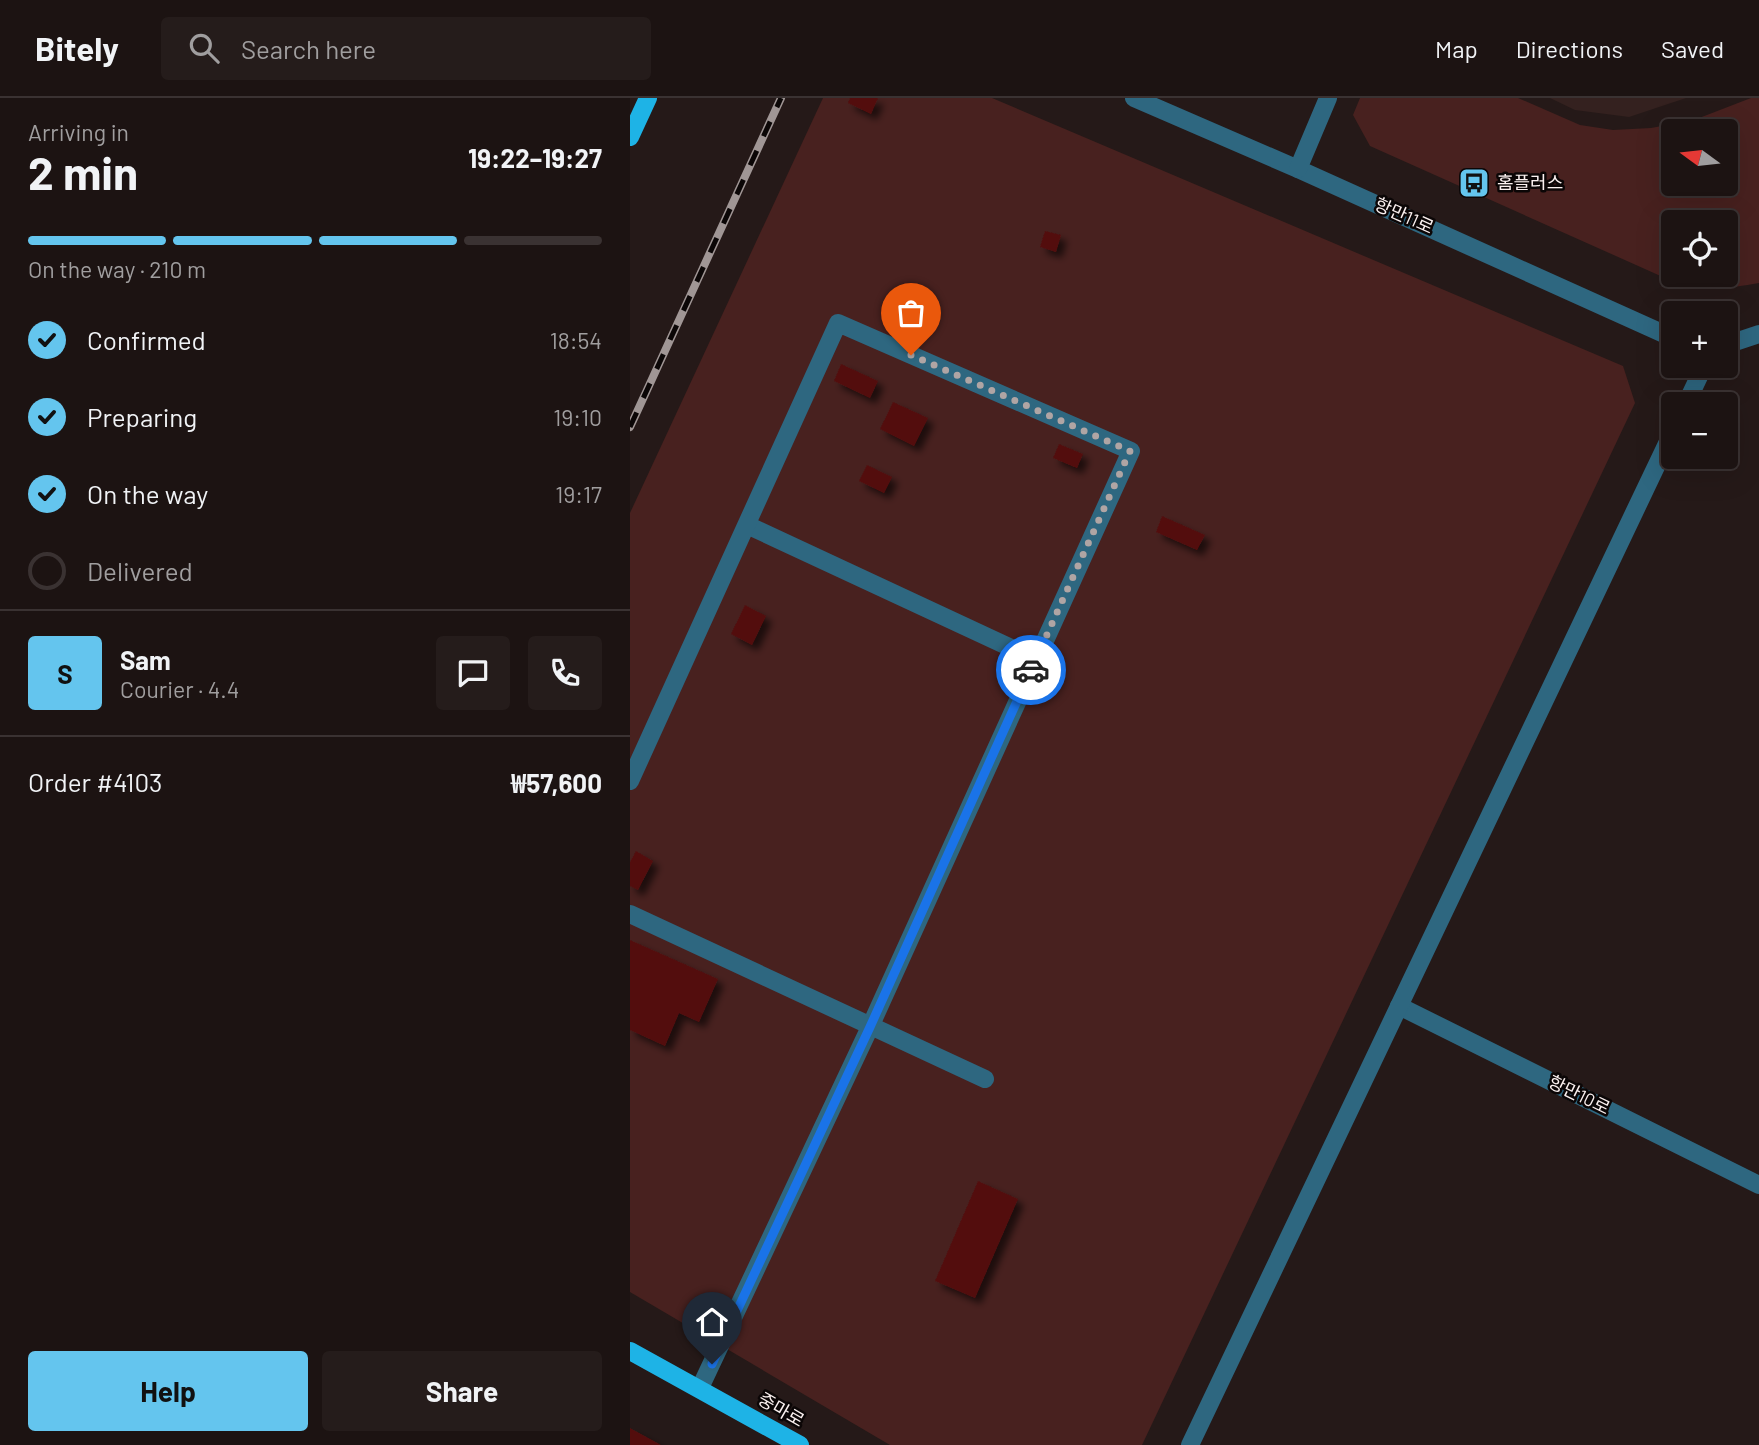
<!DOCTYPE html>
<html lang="en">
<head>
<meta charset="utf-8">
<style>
	:root { --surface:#1c1312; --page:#251c1b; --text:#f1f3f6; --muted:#a09e9f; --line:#3a3232; --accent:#64c5ee }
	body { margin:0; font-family:Barlow,"Noto Sans KR",sans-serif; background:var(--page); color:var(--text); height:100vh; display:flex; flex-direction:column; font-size:26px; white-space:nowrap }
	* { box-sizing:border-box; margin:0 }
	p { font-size:23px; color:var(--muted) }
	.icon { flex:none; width:38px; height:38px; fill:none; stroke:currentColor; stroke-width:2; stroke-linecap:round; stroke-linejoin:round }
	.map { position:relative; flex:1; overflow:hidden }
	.details { display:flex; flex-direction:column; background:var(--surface); width:630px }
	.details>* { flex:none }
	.needle { width:46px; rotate:285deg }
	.fabs { position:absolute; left:1031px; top:21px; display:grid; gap:14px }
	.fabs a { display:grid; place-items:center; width:77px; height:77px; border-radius:7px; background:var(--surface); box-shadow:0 7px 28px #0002,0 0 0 2px var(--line); font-size:35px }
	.pin { position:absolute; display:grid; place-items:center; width:60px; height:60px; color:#fff; margin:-72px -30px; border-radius:50% 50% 50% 0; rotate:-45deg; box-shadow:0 0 7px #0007 }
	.pin .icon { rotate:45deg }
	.courier { position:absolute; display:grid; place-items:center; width:70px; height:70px; margin:-35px; border:5px solid #1a73e8; border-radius:50%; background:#fff; color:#222; box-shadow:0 2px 9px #0007 }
	.headline em { font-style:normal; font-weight:700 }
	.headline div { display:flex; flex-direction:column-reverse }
	.headline { display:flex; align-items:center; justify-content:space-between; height:119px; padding:0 28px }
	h1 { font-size:46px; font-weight:700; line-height:52px }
	.bar { display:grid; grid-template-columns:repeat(4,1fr); gap:10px 7px; align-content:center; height:84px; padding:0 28px }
	.bar i { height:9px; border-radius:5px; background:var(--line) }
	.bar .selected { background:var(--accent) }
	.bar p { grid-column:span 4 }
	.line { display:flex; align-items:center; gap:18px; padding:0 28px; border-top:2px solid var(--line) }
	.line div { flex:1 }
	.round { display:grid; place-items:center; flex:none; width:74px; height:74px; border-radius:7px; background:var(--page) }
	ol { padding:0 28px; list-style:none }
	li { display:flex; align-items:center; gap:21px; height:77px }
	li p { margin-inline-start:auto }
	li .icon { padding:7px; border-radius:50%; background:var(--accent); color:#111; stroke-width:4 }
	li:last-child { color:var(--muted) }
	li i { width:38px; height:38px; border:4px solid var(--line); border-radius:50% }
	.cta { display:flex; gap:14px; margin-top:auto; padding:14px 28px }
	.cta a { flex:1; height:80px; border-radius:7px; background:var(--accent); color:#111; font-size:28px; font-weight:700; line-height:80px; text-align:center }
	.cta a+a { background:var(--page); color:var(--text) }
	header { display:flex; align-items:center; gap:42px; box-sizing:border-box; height:98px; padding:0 35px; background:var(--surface); border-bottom:2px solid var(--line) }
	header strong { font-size:33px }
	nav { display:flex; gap:38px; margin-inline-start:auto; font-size:24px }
	.search { width:490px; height:63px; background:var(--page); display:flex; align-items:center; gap:18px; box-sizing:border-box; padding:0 24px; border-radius:7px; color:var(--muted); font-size:26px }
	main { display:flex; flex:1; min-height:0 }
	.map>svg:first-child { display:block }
	.built { fill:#34211f }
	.green { fill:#48211f; fill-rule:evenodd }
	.building { fill:#531011; filter:url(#shadow) }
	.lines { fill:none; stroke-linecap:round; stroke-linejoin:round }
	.minor { stroke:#2e6780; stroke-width:18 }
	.major { stroke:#1eb3e6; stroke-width:18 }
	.rail-casing { stroke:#a09695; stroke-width:8 }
	.rail { stroke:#0b0606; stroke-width:5; stroke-dasharray:16; stroke-linecap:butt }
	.done { stroke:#b0a5a4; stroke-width:7; stroke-dasharray:0 12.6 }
	.route { stroke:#1a73e8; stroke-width:9 }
	.labels { text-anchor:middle; stroke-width:5; stroke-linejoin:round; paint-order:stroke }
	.poi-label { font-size:18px; fill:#fbf1f0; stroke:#0b0606; text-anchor:start }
	.street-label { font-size:18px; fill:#fbf1f0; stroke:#0b0606 }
</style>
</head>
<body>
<header>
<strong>Bitely</strong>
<div class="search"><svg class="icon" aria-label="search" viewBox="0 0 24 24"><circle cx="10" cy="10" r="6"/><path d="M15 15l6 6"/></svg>Search here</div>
<nav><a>Map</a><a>Directions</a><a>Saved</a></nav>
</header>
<main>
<section class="details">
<div class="headline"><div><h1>2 min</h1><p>Arriving in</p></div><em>19:22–19:27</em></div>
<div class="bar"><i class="selected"></i><i class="selected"></i><i class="selected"></i><i></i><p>On the way · 210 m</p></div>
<ol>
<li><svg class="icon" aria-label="check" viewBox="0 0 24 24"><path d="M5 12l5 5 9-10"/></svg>Confirmed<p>18:54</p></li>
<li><svg class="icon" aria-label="check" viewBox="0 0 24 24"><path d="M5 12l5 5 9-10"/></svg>Preparing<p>19:10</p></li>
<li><svg class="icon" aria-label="check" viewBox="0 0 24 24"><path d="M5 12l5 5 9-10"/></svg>On the way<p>19:17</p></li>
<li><i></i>Delivered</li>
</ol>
<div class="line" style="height:126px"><b class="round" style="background:var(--accent);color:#111">S</b><div><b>Sam</b><p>Courier · 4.4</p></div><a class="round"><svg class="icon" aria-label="chat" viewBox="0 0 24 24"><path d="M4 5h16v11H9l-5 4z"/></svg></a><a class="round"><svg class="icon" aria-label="phone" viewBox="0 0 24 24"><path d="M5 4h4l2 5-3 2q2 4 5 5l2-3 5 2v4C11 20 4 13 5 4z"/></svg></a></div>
<div class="line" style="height:91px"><div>Order #4103</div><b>₩57,600</b></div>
<div class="cta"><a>Help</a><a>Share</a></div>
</section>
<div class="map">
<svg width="1129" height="1347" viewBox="0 0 1129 1347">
	<defs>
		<filter id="shadow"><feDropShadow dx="6" dy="6" stdDeviation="3.5" flood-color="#0009"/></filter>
	</defs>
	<rect width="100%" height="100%" fill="#251918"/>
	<!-- built -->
	<polygon class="built" points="920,0 1056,0 999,19 945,12"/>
	<!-- green -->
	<g class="green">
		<polygon points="193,0 362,0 993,268 1005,305 512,1347 260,1347 0,1194 0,415"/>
		<path d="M 730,0 L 888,0 L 950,27 L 983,32 L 1021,30 L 1064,22 L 1121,0 L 1129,0 L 1129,185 C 1097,191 1076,192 1044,184 L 740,48 L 723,17 ZM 1096,33 L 1096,86 L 1043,86 L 1043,33 ZM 1096,124 L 1096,177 L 1043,177 L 1043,124 Z"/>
	</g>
	<!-- building -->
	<g class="building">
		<polygon points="220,0 248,0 241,16 218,5"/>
		<polygon points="415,133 431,137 426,154 410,149"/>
		<polygon points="211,266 248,283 240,300 204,283"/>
		<polygon points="263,304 298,320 284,348 250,331"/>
		<polygon points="429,346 453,356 447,370 423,360"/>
		<polygon points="237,367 262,379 254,395 229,383"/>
		<polygon points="532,418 575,437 567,452 526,434"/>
		<polygon points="115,507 136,518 122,547 101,536"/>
		<polygon points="6,753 23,763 8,792 0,788 0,764"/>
		<polygon points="0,842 88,881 69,924 49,915 35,948 0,932"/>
		<polygon points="348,1083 388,1101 345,1200 305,1183"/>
		<polygon points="0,1330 31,1347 0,1347"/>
	</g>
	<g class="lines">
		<!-- minor -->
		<g class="minor">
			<polyline points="504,0 668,71 1043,240"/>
			<polyline points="668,71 698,0"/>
			<polyline points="1096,247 1129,236"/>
			<polyline points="1056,306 1074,268"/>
			<polyline points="117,427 405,561"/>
			<polyline points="0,683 208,225 501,353 240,929 70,1290"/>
			<polyline points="0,816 355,981"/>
			<polyline points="769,908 1129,1087"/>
			<polyline points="560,1347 1043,333"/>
		</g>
		<!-- major -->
		<g class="major">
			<polyline points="0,39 18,0"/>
			<polyline points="0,1253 170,1347"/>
		</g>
		<!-- rail casing -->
		<g class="rail-casing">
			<polyline id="rail" points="0,329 151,0"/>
		</g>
		<!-- rail -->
		<use href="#rail" class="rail"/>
	</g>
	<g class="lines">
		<!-- done -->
		<polyline class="done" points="281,257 500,353 401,572"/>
		<!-- route -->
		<polyline class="route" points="82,1266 240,929 401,572"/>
	</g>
	<!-- icons -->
	<defs>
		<g id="bus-square" transform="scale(1.575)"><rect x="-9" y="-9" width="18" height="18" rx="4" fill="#64c5ee" stroke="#0b0606"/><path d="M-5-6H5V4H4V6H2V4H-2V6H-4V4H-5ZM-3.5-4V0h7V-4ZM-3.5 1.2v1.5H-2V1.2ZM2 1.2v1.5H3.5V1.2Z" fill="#111"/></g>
	</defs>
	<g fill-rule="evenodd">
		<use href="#bus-square" x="844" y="85"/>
	</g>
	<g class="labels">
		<!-- poi labels -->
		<g class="poi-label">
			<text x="867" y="91">홈플러스</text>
		</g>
		<!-- street labels -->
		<g class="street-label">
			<text transform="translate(774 118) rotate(24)" y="6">항만11로</text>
			<text transform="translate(949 997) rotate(26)" y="6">항만10로</text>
			<text transform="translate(151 1312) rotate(30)" y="6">중마로</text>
		</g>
	</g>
</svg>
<div class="fabs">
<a><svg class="needle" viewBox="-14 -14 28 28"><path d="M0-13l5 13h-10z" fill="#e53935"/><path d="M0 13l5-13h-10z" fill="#a09e9f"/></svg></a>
<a><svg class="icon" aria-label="locate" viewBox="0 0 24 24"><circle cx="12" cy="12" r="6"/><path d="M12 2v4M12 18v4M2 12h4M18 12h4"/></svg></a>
<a>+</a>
<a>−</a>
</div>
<div class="pin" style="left:281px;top:257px;background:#ea580c"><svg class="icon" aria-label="bag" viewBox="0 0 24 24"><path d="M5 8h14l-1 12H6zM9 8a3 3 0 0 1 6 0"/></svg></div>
<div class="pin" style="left:82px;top:1266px;background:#1f2937"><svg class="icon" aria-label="home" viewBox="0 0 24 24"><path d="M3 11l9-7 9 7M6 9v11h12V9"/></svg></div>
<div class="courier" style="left:401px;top:572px"><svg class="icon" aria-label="car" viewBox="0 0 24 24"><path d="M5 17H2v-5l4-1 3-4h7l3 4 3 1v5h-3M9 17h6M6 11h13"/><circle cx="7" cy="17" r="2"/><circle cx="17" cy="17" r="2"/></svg></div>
</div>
</main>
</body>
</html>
